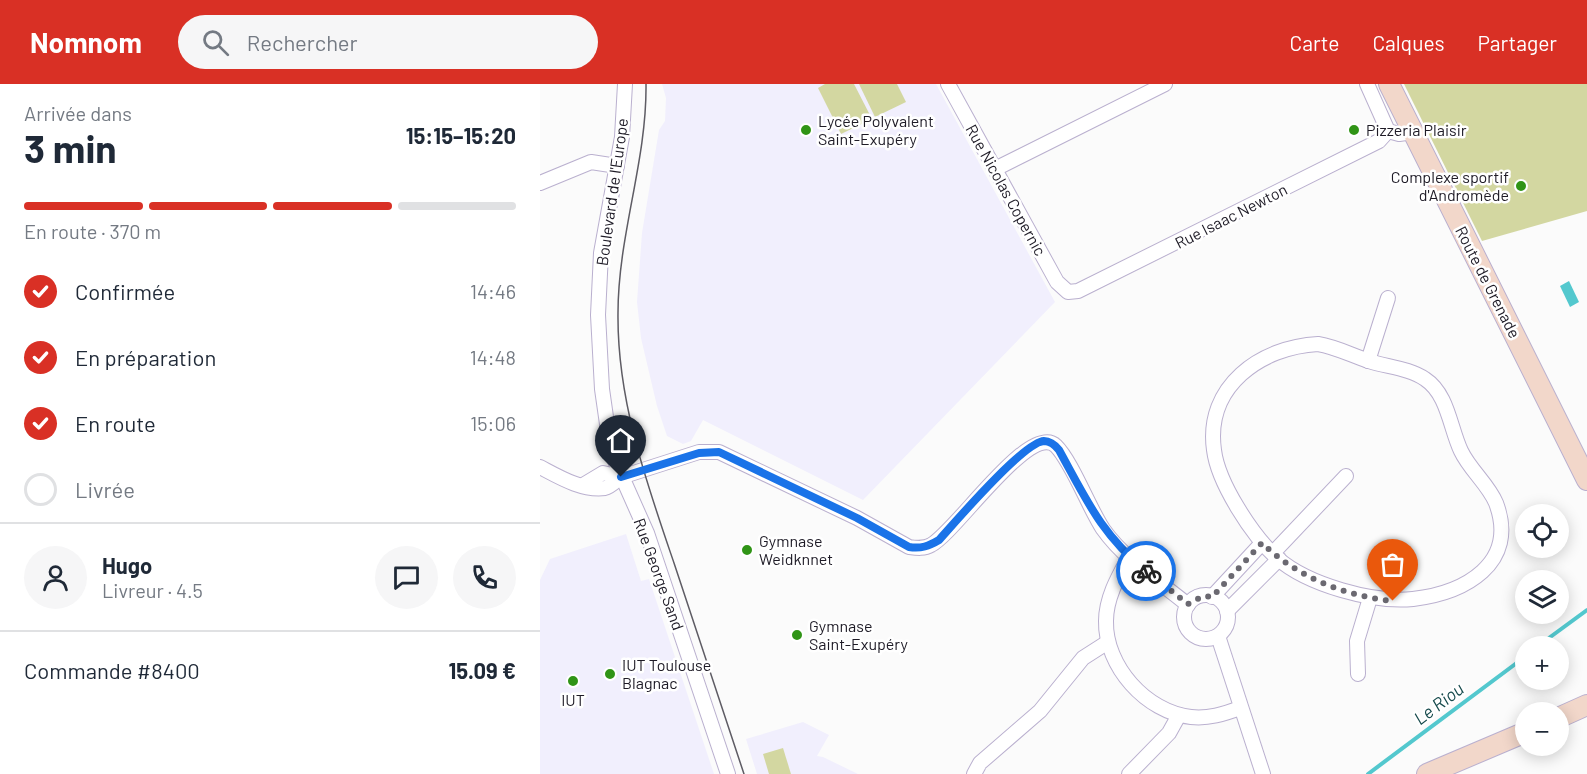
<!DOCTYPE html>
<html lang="fr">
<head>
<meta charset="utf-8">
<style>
	:root { --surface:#fff; --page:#f6f6f7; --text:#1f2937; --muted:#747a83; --line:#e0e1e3; --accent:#d93025 }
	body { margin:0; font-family:Barlow,sans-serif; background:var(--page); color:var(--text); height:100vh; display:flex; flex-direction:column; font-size:22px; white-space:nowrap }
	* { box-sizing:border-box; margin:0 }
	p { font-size:20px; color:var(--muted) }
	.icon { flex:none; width:33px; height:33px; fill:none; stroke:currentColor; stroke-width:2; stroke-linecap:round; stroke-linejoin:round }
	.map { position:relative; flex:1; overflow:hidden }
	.side { display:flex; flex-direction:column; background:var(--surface); width:540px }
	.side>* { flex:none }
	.fabs { position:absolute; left:975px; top:420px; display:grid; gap:12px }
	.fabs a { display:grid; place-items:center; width:54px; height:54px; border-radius:50%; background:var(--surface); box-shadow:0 3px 15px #0003; font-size:30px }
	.pin { position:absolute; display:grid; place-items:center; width:51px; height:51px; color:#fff; margin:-62px -26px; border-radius:50% 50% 50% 0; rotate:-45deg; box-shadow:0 0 6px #0007 }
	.pin .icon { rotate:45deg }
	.courier { position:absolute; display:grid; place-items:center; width:60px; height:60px; margin:-30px; border:4px solid #1a73e8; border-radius:50%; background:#fff; color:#222; box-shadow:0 2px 8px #0007 }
	.head em { font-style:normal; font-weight:700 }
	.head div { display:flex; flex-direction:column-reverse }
	.head { display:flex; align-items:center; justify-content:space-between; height:102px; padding:0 24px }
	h1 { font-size:39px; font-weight:700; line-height:45px }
	.bar { display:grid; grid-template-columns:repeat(4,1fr); gap:9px 6px; align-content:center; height:72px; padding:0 24px }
	.bar i { height:8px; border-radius:4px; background:var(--line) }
	.bar .current { background:var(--accent) }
	.bar p { grid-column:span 4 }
	.line { display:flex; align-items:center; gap:15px; padding:0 24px; border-top:2px solid var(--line) }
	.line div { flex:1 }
	.round { display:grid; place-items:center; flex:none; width:63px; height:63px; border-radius:32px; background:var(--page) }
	ol { padding:0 24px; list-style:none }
	li { display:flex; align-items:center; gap:18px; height:66px }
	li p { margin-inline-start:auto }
	li .icon { padding:6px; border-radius:50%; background:var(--accent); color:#fff; stroke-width:4 }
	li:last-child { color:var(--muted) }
	li i { width:33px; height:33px; border:3px solid var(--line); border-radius:50% }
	header { display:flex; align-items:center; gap:36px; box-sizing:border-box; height:84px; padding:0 30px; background:var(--accent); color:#fff }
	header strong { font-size:28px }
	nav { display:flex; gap:33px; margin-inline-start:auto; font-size:21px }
	.search { width:420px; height:54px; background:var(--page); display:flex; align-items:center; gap:15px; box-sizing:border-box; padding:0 21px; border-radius:33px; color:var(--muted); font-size:22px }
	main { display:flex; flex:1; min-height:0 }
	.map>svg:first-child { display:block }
	.education { fill:#f1effd }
	.green { fill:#d3d7a1 }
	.water { fill:#53c8ce }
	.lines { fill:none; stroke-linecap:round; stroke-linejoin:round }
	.stream { stroke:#53c8ce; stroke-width:4 }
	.street-casing { stroke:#bab0cf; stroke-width:16 }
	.secondary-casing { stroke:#bab0cf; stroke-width:22 }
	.street { stroke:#fff; stroke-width:14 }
	.secondary { stroke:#f2d7ca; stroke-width:20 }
	.tram { stroke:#5e5c64; stroke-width:1.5 }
	.done { stroke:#6b6971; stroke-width:6; stroke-dasharray:0 10.8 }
	.route { stroke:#1a73e8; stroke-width:8 }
	.poi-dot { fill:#309416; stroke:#fff; stroke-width:2 }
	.labels { text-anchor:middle; stroke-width:5; stroke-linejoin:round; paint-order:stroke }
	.poi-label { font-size:16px; fill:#1e1b26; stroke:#fff; text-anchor:start }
	.street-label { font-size:16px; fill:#1e1b26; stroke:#fff }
	.water-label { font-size:18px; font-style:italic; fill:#164a4c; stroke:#fff }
</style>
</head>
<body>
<header>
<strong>Nomnom</strong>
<div class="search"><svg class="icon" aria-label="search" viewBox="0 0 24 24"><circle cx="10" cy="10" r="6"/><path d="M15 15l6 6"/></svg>Rechercher</div>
<nav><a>Carte</a><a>Calques</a><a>Partager</a></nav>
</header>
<main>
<section class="side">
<div class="head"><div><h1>3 min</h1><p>Arrivée dans</p></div><em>15:15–15:20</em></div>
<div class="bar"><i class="current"></i><i class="current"></i><i class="current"></i><i></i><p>En route · 370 m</p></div>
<ol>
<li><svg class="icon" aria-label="check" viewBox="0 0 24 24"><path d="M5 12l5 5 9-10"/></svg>Confirmée<p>14:46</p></li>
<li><svg class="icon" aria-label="check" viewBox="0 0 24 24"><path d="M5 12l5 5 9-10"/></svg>En préparation<p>14:48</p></li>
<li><svg class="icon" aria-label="check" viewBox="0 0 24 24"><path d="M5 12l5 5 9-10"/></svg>En route<p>15:06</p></li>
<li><i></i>Livrée</li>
</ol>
<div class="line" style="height:108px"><a class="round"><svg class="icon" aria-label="person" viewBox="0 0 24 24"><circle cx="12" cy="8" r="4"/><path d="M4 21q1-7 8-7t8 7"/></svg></a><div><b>Hugo</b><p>Livreur · 4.5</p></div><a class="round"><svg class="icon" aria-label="chat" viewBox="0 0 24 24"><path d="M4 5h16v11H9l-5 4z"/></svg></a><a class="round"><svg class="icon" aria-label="phone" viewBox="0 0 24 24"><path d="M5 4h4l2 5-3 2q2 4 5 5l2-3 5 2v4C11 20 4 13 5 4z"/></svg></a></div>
<div class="line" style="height:78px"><div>Commande #8400</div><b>15.09 €</b></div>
</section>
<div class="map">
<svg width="1047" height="690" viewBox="0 0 1047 690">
	<rect width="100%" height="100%" fill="#fbfbfb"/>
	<!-- education -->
	<g class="education">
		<polygon points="122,0 396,0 515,218 323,416 163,336 151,357 143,360 127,352 117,322 101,254 97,218 102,149 119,46 125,37 126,14"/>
		<polygon points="86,450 101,497 109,495 174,690 0,690 0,496 10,475"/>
		<polygon points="263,638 289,651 277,672 283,673 318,690 217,690 206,655"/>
	</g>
	<!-- green -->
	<g class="green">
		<polygon points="285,0 314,0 332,35 301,50 278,4"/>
		<polygon points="319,0 357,0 366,18 335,33"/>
		<polygon points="864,0 1047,0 1047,127 942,157"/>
		<polygon points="243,664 251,690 229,690 223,670"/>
	</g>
	<!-- water -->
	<polygon class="water" points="1029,197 1039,218 1030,223 1020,202"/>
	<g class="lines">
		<!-- stream -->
		<g class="stream">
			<polyline points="998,562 1047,526"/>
			<polyline points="828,690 986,572"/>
		</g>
		<!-- street casing -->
		<g class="street-casing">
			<g id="street">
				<polyline points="85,0 82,53 61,169 58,231 62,305 71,368 107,449 188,690"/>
				<polyline points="408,0 517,198 528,208 538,207 839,57 848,47"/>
				<polyline points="827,0 848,47 859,50 873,48"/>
				<polyline points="455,85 625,0"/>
				<polyline points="0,99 51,78 77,82"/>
				<path d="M 778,260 C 796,263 811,271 829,277 C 847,283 869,284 885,295 C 908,310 910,344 921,367 C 930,386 948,400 956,419 C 979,480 924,509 873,515 C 833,519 768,501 737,474 C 712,451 678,399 674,366 C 665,302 721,263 778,260 Z"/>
				<polyline points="828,277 848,214"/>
				<path d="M 0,383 C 19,393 42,407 65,404 C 70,403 77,396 81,393"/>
				<path d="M 43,401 L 63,389 L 81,393 L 159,368 L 179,368 L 317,434 L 369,463 C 377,464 384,465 391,461 C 416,448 490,337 516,362 C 532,378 549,424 563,445 C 584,475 620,498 648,521"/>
				<polyline points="733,469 806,392"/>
				<path d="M 589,473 C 578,493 566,514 566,537 C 565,582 606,628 651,633 C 668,635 684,630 700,624"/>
				<circle cx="666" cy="533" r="22"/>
				<polyline points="672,513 722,459"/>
				<polyline points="687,527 739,475"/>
				<polyline points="678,552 723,690"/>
				<polyline points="818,590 817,557 830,514"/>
				<polyline points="434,690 440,679 500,627 543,574 568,558"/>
				<polyline points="589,690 629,649 639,631"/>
			</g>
		</g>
		<!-- secondary casing -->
		<g class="secondary-casing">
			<g id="secondary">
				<polyline points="849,0 1047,396"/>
				<polyline points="1018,634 1047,621"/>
				<polyline points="887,690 986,648"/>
			</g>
		</g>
		<!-- street -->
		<use href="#street" class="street"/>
		<!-- secondary -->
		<use href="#secondary" class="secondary"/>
		<!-- tram -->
		<path class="tram" d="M 106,0 C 107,77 78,151 78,229 C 77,316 106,397 134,479 C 157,550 181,620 204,690"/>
	</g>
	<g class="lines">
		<!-- done -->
		<path class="done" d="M 606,487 L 648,520 L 663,512 L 672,513 L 722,459 C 757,493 805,512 853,517"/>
		<!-- route -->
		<path class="route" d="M 81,393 L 159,369 L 179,368 L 317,434 L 369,463 C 381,465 389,462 399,456 C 416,437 484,358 504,357 C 510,357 515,361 519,366 C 546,415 561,450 606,487"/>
	</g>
	<!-- markers -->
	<g class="poi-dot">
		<circle cx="266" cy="46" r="6"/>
		<circle cx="814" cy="46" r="6"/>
		<circle cx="981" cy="102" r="6"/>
		<circle cx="207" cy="466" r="6"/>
		<circle cx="257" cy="551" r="6"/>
		<circle cx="70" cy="590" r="6"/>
		<circle cx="33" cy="597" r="6"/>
	</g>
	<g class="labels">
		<!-- poi labels -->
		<g class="poi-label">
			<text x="278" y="43">Lycée Polyvalent<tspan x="278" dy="18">Saint-Exupéry</tspan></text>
			<text x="826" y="52">Pizzeria Plaisir</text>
			<text x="969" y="99" text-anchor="end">Complexe sportif<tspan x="969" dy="18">d'Andromède</tspan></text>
			<text x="219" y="463">Gymnase<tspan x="219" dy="18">Weidknnet</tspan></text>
			<text x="269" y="548">Gymnase<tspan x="269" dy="18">Saint-Exupéry</tspan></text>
			<text x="82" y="587">IUT Toulouse<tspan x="82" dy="18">Blagnac</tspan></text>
			<text x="33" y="622" text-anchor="middle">IUT</text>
		</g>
		<!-- street labels -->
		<g class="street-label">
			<text transform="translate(466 106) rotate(61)" y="6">Rue Nicolas Copernic</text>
			<text transform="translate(72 108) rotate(-82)" y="6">Boulevard de l'Europe</text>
			<text transform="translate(691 132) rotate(-27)" y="6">Rue Isaac Newton</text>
			<text transform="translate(948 198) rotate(63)" y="6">Route de Grenade</text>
			<text transform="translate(119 490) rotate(70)" y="6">Rue George Sand</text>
		</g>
		<!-- water labels -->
		<g class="water-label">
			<text transform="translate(899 620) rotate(-37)" y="6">Le Riou</text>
		</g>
	</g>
</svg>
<div class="fabs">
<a><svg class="icon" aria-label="locate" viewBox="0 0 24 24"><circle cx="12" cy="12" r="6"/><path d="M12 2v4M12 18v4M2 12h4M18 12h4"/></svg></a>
<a><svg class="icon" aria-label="layers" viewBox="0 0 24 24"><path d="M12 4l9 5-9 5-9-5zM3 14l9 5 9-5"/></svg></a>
<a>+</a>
<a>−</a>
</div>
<div class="pin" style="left:853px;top:517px;background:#ea580c"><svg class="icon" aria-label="bag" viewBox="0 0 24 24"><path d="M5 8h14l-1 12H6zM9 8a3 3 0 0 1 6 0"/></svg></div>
<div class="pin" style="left:81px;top:393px;background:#1f2937"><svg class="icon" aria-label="home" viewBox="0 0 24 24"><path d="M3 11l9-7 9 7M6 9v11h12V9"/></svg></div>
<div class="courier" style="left:606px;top:487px"><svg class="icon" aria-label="bike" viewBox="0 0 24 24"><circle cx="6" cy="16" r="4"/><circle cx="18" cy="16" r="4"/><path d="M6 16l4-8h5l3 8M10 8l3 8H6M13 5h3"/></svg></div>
</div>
</main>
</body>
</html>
